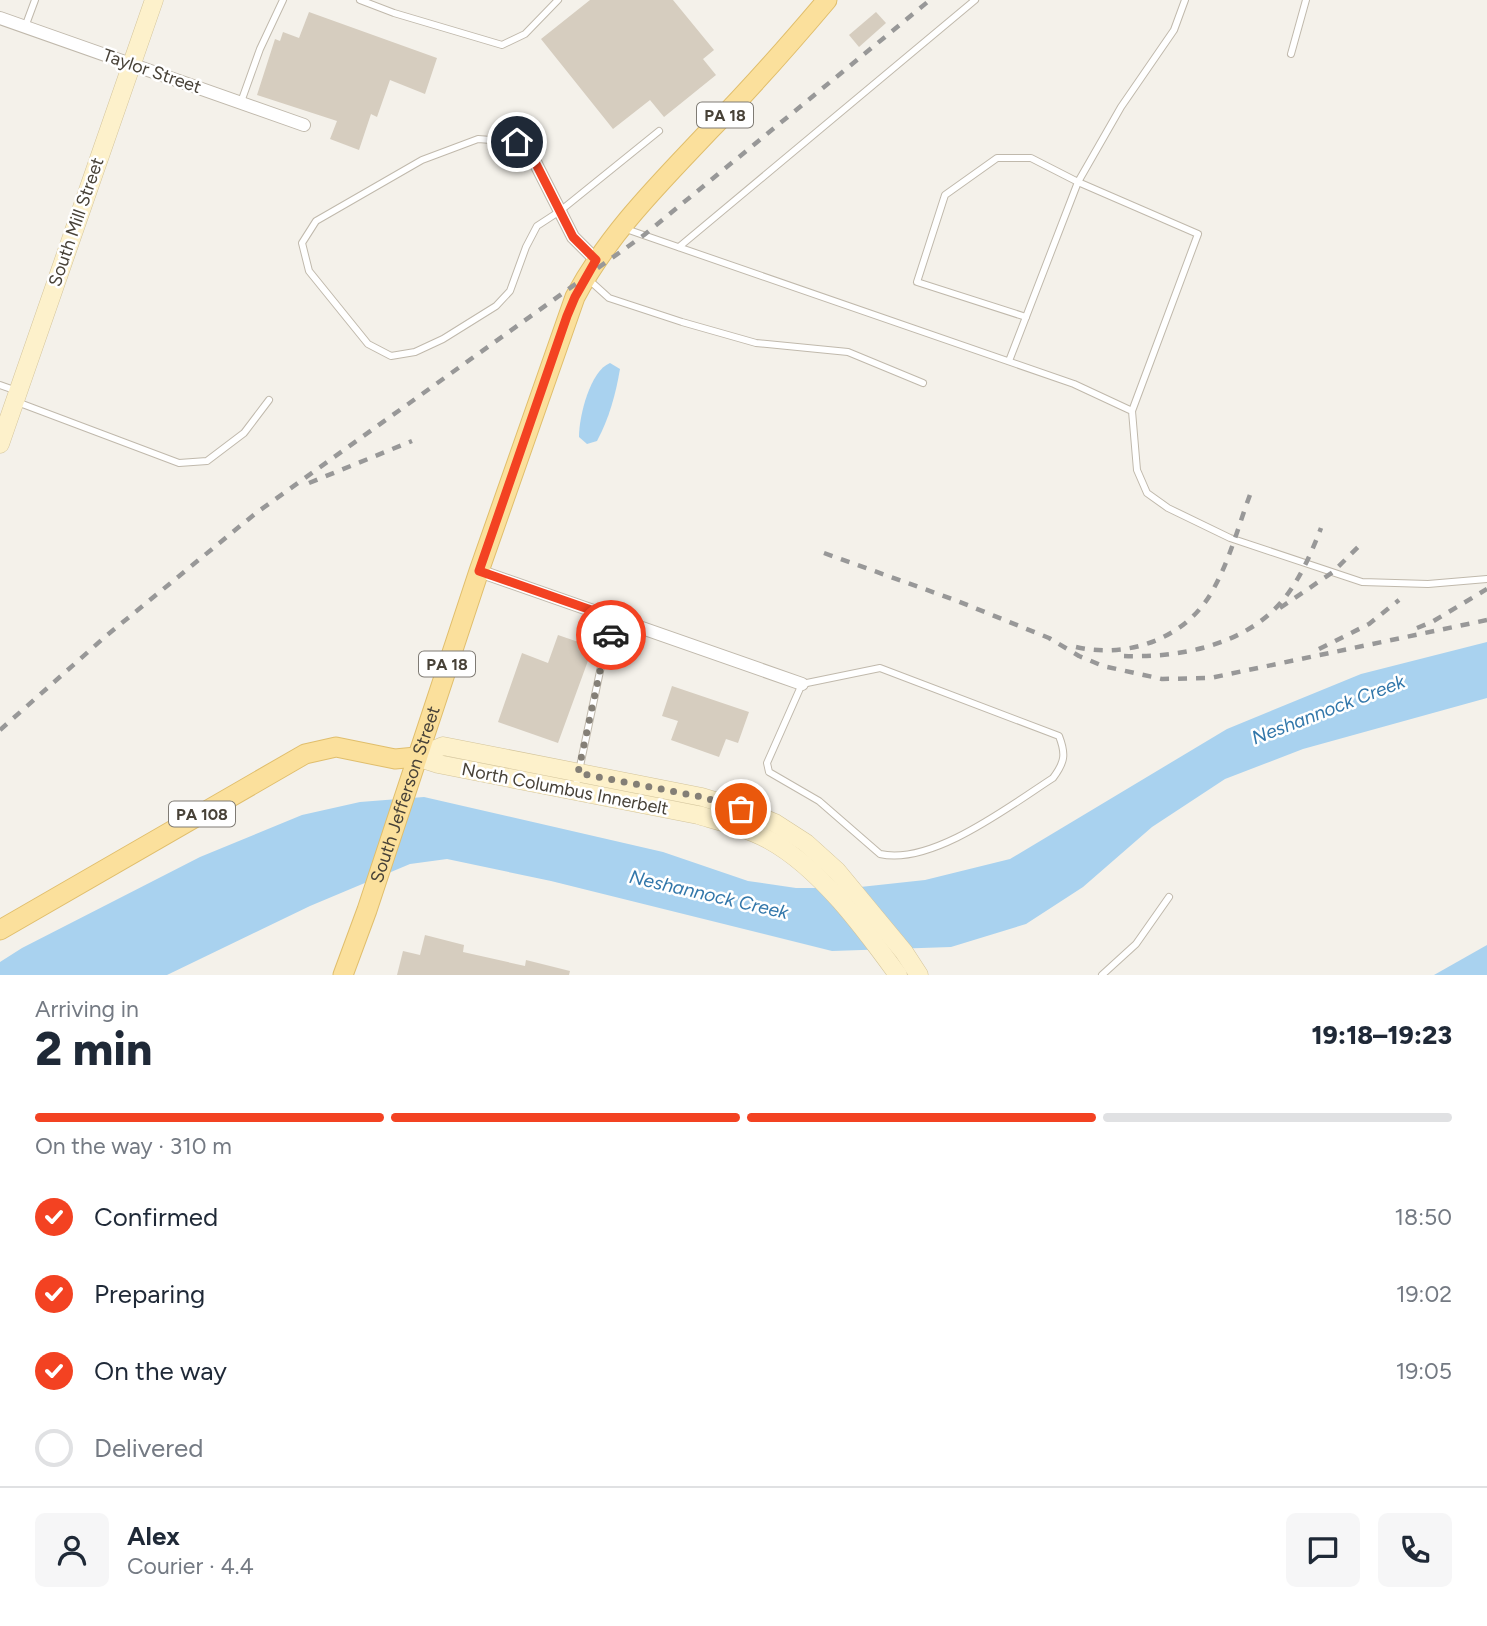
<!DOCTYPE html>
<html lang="en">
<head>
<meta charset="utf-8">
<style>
	:root { --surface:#fff; --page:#f6f6f7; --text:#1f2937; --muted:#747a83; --line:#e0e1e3; --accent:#f34222 }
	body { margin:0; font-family:Figtree,sans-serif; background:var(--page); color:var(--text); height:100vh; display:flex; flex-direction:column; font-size:26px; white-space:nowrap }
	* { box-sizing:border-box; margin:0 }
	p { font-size:23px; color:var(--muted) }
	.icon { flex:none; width:38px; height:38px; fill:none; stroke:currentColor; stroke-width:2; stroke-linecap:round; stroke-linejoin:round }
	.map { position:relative; height:975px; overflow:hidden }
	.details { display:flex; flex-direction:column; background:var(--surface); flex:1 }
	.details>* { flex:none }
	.pin { position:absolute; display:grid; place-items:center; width:60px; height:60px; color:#fff; margin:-30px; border:4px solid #fff; border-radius:50%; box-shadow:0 2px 7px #0007 }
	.courier { position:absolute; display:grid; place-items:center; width:70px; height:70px; margin:-35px; border:5px solid #f34222; border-radius:50%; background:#fff; color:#222; box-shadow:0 2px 9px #0007 }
	.head em { font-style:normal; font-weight:800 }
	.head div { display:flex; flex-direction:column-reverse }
	.head { display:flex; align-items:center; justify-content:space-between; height:119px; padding:0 35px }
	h1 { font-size:46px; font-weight:800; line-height:52px }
	.bar { display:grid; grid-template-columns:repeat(4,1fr); gap:10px 7px; align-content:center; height:84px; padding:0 35px }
	.bar i { height:9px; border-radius:5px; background:var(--line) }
	.bar .active { background:var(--accent) }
	.bar p { grid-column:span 4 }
	.line { display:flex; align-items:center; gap:18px; padding:0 35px; border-top:2px solid var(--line) }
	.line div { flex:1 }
	.round { display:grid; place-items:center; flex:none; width:74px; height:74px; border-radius:10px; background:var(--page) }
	ol { padding:0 35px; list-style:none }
	li { display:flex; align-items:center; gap:21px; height:77px }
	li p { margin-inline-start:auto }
	li .icon { padding:7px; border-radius:50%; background:var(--accent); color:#fff; stroke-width:4 }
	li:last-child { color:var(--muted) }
	li i { width:38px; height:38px; border:4px solid var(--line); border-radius:50% }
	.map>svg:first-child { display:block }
	.water { fill:#a9d2ef }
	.building { fill:#d6cdbf }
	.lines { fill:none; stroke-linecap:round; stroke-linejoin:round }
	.lane-casing { stroke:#c0b9ac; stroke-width:8 }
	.street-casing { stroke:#c0b9ac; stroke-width:14 }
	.secondary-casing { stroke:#d3c49b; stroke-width:19 }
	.primary-casing { stroke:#e0be6c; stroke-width:21 }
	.lane { stroke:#fff; stroke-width:6 }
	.street { stroke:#fff; stroke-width:12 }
	.secondary { stroke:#fdf1cb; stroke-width:18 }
	.primary { stroke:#fbe09c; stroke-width:19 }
	.rail { stroke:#989898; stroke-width:4.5; stroke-dasharray:9 9; stroke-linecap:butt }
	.done { stroke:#847f76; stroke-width:7; stroke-dasharray:0 12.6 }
	.route { stroke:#f34222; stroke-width:9 }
	.labels { text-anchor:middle; stroke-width:5; stroke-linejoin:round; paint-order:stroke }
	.shield { fill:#fff; stroke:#7f7b74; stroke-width:2 }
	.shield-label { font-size:16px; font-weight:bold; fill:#484238 }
	.street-label { font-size:18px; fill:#484238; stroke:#fff }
	.water-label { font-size:19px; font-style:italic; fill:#3277aa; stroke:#fff }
</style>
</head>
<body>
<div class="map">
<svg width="1487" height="975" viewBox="0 0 1487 975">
	<rect width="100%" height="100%" fill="#f4f1ea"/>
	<!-- water -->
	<g class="water">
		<path d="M 610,363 L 620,369 C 616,393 609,419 597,441 L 587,444 L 579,437 C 579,416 590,371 610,363 Z"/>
		<polygon points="1487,642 1487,698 1303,749 1225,779 1152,827 1083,887 1026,924 951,947 832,951 551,881 447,859 410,864 310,906 167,975 0,975 0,962 22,948 200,857 302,815 360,802 424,797 663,852 748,881 796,888 851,888 925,880 1010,859 1227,729 1361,674"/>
		<polygon points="1487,945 1487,975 1434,975"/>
	</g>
	<!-- building -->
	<g class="building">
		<polygon points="590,0 673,0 714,50 703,59 716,75 664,117 650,100 613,129 541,39"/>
		<polygon points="309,12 437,58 425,94 390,80 377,117 371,114 359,150 330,139 337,121 257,95 275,39 280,41 283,32 299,38"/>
		<polygon points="876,12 886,23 859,47 849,35"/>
		<polygon points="558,635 593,647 558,743 498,722 522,653 548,663"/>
		<polygon points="672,686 749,712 738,743 726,739 719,757 671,740 678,721 662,716"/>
		<polygon points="425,935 464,945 463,952 525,966 526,960 570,971 569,975 397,975 403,951 420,955"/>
	</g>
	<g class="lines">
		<!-- lane casing -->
		<g class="lane-casing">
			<g id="lane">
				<polyline points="360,0 394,13 502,45 525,34 558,0"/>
				<polyline points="25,27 35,0"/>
				<polyline points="1291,54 1306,0"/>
				<polyline points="241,102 260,49 283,0"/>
				<polyline points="517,142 478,139 422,160 316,221 302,243 309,271 368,344 391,356 415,352 443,339 496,306 510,291 526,247 537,226 560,211 659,131"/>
				<polyline points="626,229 1074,384 1132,411 1137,470 1147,493 1168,508 1230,538 1362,582 1428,584 1487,579"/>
				<polyline points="679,247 975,0"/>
				<polyline points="588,279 609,298 682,322 756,343 848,352 923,383"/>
				<polyline points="1026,317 917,282 945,195 997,158 1031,158 1078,182 1121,107 1174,30 1185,0"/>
				<polyline points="1009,361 1078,182 1198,234 1132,411"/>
				<polyline points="0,385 17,391"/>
				<polyline points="17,402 179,463 207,461 244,433 269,400"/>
				<path d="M 880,668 L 1059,736 C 1066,754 1065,762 1053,778 C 1011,805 932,866 880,854 L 819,801 L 769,772 L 767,763 L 802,684 Z"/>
				<polyline points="575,790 603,657 617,619"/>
				<polyline points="1102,975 1136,944 1169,897"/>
			</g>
		</g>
		<!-- street casing -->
		<g class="street-casing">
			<g id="street">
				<polyline points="0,18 304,125"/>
				<polyline points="517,142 534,160 573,237 596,260"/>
				<polyline points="479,571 802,684"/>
			</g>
		</g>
		<!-- secondary casing -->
		<g class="secondary-casing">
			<g id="secondary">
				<polyline points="0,444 154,0"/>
				<polyline points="416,757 443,746 702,797 741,809 775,823 806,843 837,871 904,952 919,975"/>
				<path d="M 416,757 L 438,764 L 698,815 C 722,822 747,828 769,840 C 820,868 864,928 898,975"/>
			</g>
		</g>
		<!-- primary casing -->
		<g class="primary-casing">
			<g id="primary">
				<polyline points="0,930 305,754 336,747 395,759 416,757"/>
				<path id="s1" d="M 343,975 L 367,910 L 479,571 L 575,297 C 609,233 660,183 709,131 C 750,89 789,45 827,0"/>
			</g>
		</g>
		<!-- lane -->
		<use href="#lane" class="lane"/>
		<!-- street -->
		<use href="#street" class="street"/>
		<!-- secondary -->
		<use href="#secondary" class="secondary"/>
		<!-- primary -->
		<use href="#primary" class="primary"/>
		<!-- rail -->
		<g class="rail">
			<polyline points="309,483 412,441"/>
			<polyline points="824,553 955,600 1049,638 1079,656 1103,666 1162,679 1210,678 1487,620"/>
			<polyline points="1280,608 1333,572 1362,543"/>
			<polyline points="1417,628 1432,622 1487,589"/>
			<path d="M 1076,647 C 1129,659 1188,638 1214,588 C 1230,559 1239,524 1251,492"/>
			<polyline points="1319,649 1369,624 1399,600"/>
			<path d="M 1124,656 C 1180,658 1246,645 1283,600 C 1300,579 1311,554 1321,528"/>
			<polyline points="0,730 106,636 256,513 644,235 930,0"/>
		</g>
	</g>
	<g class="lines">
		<!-- done -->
		<polyline class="done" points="611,635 603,657 578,773 702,797 741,809"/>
		<!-- route -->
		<polyline class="route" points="517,142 534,160 573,237 596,260 575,297 567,316 479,571 617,619 611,635"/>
	</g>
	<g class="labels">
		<!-- shield labels -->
		<g class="shield">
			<rect x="697" y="102.5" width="56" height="25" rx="5"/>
			<rect x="419" y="651.5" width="56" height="25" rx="5"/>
			<rect x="169" y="801.5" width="66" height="25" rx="5"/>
		</g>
		<g class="shield-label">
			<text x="725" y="121">PA 18</text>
			<text x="447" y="670">PA 18</text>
			<text x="202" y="820">PA 108</text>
		</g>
		<!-- street labels -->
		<g class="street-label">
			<text transform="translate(152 71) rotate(19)" y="6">Taylor Street</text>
			<text transform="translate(76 222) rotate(-71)" y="6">South Mill Street</text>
			<text transform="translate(565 789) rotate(11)" y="6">North Columbus Innerbelt</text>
			<text dy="6" stroke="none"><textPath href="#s1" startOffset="191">South Jefferson Street</textPath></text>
		</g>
		<!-- water labels -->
		<g class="water-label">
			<text transform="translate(1328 709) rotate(-21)" y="7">Neshannock Creek</text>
			<text transform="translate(709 894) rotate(13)" y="7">Neshannock Creek</text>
		</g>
	</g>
</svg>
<div class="pin" style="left:741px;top:809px;background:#ea580c"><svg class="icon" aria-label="bag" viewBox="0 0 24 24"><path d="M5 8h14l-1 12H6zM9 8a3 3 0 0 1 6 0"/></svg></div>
<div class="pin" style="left:517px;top:142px;background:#1f2937"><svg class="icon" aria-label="home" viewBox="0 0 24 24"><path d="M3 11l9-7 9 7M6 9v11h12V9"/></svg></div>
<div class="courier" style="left:611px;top:635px"><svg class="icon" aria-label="car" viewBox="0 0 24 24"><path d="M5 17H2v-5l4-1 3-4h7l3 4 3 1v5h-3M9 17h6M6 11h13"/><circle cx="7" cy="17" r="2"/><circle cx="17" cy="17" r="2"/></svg></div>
</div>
<section class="details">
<div class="head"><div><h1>2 min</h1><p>Arriving in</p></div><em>19:18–19:23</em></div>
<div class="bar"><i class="active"></i><i class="active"></i><i class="active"></i><i></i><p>On the way · 310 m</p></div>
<ol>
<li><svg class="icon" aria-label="check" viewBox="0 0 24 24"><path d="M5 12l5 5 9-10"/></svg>Confirmed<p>18:50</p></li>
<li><svg class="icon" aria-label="check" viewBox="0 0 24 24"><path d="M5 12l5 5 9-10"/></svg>Preparing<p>19:02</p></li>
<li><svg class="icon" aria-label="check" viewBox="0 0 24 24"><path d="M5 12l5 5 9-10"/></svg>On the way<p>19:05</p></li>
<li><i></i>Delivered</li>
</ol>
<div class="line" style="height:126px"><a class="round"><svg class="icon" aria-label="person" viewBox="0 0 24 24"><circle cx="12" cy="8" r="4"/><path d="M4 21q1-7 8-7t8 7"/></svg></a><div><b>Alex</b><p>Courier · 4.4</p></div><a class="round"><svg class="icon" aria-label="chat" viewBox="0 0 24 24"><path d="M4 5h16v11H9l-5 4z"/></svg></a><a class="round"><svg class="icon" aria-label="phone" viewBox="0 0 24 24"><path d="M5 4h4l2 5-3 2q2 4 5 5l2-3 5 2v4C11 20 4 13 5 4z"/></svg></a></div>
</section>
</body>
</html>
